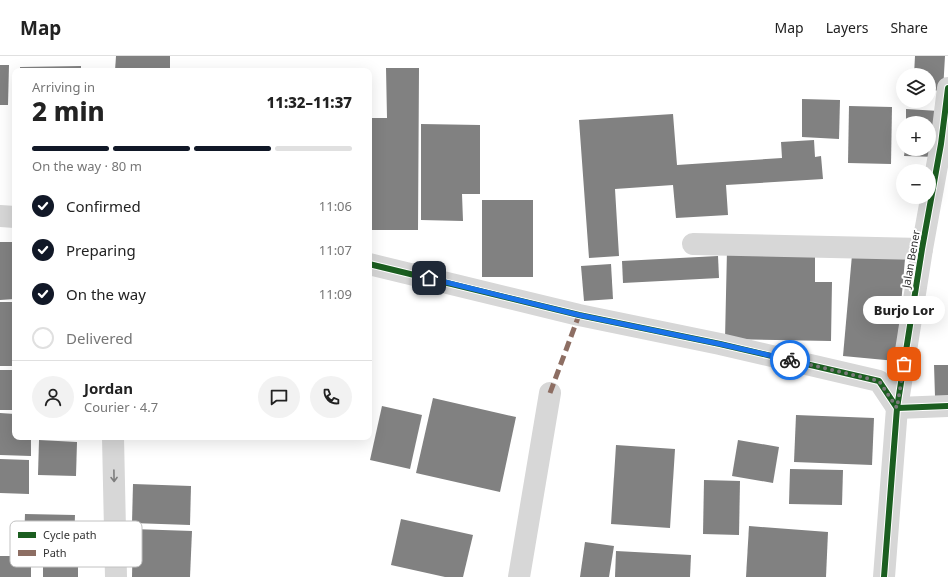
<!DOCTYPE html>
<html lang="en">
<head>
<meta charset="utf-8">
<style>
	:root { --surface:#fff; --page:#f2f2f2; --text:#222; --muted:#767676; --line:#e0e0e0; --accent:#111827 }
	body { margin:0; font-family:"Noto Sans",sans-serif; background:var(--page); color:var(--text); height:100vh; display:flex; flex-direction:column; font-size:15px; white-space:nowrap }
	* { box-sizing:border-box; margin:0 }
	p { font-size:13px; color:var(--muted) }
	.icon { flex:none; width:22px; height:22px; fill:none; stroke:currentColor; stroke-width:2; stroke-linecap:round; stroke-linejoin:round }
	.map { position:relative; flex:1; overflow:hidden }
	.panel { position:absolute; left:12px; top:12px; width:360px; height:372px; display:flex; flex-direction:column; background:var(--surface); border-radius:8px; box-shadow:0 4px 16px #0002 }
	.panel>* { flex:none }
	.tools { position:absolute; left:896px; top:12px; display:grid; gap:8px }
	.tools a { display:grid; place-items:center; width:40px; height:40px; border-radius:50%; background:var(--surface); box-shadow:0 4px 16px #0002; font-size:20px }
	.pin { position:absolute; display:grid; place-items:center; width:34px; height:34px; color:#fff; margin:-17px; border-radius:8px; box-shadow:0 2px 6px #0006 }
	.courier { position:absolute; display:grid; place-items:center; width:40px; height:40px; margin:-20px; border:3px solid #1a73e8; border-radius:50%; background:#fff; color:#222; box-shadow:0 1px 5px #0007 }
	.bubble { position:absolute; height:28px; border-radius:14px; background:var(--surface); box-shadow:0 4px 16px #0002; font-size:13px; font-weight:800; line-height:28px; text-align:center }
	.overview em { font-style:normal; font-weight:800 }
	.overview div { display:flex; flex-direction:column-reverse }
	.overview { display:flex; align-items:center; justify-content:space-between; height:68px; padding:0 20px }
	h1 { font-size:26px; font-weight:800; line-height:30px }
	.bar { display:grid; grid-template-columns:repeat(4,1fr); gap:6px 4px; align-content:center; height:48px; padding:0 20px }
	.bar i { height:5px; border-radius:3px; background:var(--line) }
	.bar .current { background:var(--accent) }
	.bar p { grid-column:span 4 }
	.line { display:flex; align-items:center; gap:10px; padding:0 20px; border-top:1px solid var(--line) }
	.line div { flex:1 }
	.round { display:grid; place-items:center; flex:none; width:42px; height:42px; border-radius:21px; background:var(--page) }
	ol { padding:0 20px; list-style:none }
	li { display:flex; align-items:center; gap:12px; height:44px }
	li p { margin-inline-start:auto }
	li .icon { padding:4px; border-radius:50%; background:var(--accent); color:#fff; stroke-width:4 }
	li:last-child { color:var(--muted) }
	li i { width:22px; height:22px; border:2px solid var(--line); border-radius:50% }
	header { display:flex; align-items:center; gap:24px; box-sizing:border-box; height:56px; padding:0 20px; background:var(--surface); border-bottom:1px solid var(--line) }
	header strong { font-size:19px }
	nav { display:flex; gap:22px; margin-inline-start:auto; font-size:14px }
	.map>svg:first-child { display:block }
	.building { fill:#818181 }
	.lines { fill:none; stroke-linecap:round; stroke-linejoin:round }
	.minor { stroke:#d7d7d7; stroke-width:22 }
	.quiet { stroke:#8d6e63; stroke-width:5; stroke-dasharray:10 5; stroke-linecap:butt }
	.cycleway-casing { stroke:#fff; stroke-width:8 }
	.cycleway { stroke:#1b5e20; stroke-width:6 }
	.oneway { stroke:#7d7d7d }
	.done { stroke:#7a7a7a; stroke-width:4; stroke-dasharray:0 7.2 }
	.route { stroke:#1a73e8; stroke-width:5 }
	.labels { text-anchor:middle; stroke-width:4; stroke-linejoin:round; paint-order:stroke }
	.street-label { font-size:11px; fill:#333; stroke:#fff }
	.key { fill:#fff; stroke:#c2c2c2; stroke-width:1 }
	.key-label { font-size:11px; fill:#333 }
</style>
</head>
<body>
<header>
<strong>Map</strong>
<nav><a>Map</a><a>Layers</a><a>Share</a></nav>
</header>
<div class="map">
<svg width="948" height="521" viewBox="0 0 948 521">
	<rect width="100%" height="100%" fill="#fff"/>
	<!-- building -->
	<g class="building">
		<polygon points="116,0 170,0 170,15 115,15"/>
		<polygon points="915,0 945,0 943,35 929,34 929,19 914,19"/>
		<polygon points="0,9 9,9 8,49 0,49"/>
		<polygon points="81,10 81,15 20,15 20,11"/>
		<polygon points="386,12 419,12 418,174 369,174 369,62 387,62"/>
		<polygon points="802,43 840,44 839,83 802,81"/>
		<polygon points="849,50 892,51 891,108 848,107"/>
		<polygon points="906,53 939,55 937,101 904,100 905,93 929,93 929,67 906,67"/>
		<polygon points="673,58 677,109 782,102 781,86 814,84 815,101 821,100 823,123 726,129 728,159 676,162 673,129 615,133 619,200 589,202 579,64"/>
		<polygon points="421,68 480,69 480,138 462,138 463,165 421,164"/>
		<rect x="482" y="144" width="51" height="77"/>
		<polygon points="0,186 15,186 15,243 0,244"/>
		<polygon points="727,194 815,196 815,226 832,226 831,285 725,283"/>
		<polygon points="852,199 905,203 896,305 843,300"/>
		<polygon points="718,200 719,222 623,227 622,205"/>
		<polygon points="611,208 613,243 584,245 581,210"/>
		<rect x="0" y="246" width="15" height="64"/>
		<polygon points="934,309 948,309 948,341 935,341"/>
		<rect x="0" y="314" width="15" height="40"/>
		<polygon points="433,342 516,361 500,436 416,417"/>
		<polygon points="382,350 422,359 410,413 370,404"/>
		<polygon points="0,357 15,358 15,381 31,381 31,400 0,399"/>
		<polygon points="796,359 874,362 872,409 794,406"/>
		<polygon points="39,384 77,386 76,420 38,419"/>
		<polygon points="738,384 779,391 773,427 732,420"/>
		<polygon points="616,389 675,393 670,472 611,468"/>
		<polygon points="0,403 29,404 29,438 0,437"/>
		<polygon points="790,413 843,414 842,449 789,448"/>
		<polygon points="704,424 740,425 739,479 703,478"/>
		<polygon points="133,428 191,430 190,469 132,467"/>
		<polygon points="25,458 75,459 74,490 24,488"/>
		<polygon points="401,463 473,479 463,521 445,521 391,509"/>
		<polygon points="749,470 828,476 826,521 746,521"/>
		<polygon points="133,473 192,475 190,521 132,521"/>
		<polygon points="585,486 614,490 609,521 580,521"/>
		<polygon points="616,495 691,499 690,521 615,521"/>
		<polygon points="43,499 78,500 78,521 43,521"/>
		<rect x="0" y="500" width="31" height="21"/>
	</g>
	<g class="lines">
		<!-- minor -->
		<g class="minor">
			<polyline points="0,160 15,161"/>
			<polyline points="693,188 922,193"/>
			<polyline points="369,208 579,259 720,288 879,325 897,352 948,350"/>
			<polyline points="113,381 116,521"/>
			<polyline points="519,521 550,337"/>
			<polyline points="884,521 897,352 922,193 941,88 948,32"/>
		</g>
		<!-- quiet -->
		<polyline class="quiet" points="550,337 579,259"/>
		<!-- cycleway casing -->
		<g class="cycleway-casing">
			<g id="cycleway">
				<polyline points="369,208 579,259 720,288 879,325 897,352 948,350"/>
				<polyline points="884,521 897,352 922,193 941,88 948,32"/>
			</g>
		</g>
		<!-- cycleway -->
		<use href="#cycleway" class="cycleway"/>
	</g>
	<!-- one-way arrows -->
	<defs><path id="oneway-shaft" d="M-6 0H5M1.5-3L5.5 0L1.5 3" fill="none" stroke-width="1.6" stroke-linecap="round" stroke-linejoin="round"/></defs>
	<use class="oneway" href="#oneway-shaft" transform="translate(114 420) rotate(89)"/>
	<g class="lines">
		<!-- done -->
		<polyline class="done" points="790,304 879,325 897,352 904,308"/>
		<!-- route -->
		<polyline class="route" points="429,222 579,259 720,288 790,304"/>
	</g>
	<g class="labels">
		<!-- street labels -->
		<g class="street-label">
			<text transform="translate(911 203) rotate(-80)" y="4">Jalan Bener</text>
		</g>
	</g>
	<!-- legend -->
	<rect x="10" y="465" width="132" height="46" rx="6" class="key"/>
	<rect x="18" y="476" width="18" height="6" fill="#1b5e20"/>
	<rect x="18" y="494" width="18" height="6" fill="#8d6e63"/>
	<g class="key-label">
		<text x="43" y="483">Cycle path</text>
		<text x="43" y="501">Path</text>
	</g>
</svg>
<div class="tools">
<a><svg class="icon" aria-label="layers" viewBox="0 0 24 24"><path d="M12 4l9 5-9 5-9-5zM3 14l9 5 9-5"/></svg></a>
<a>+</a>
<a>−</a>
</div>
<div class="pin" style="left:904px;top:308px;background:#ea580c"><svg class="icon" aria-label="bag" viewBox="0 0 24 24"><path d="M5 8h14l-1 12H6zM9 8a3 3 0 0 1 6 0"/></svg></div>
<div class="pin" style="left:429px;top:222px;background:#1f2937"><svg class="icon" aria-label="home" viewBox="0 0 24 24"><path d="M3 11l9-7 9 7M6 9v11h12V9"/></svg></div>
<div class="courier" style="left:790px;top:304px"><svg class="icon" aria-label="bike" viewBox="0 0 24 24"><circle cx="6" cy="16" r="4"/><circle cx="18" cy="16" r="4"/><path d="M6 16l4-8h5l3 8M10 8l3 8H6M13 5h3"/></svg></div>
<div class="bubble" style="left:863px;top:240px;width:82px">Burjo Lor</div>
<section class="panel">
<div class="overview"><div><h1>2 min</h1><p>Arriving in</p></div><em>11:32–11:37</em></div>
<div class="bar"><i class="current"></i><i class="current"></i><i class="current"></i><i></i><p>On the way · 80 m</p></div>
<ol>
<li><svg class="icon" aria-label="check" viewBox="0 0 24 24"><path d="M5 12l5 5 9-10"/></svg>Confirmed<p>11:06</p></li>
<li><svg class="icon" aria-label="check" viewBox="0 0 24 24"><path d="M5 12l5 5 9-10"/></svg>Preparing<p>11:07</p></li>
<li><svg class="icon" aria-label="check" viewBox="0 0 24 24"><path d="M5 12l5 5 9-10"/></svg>On the way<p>11:09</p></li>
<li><i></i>Delivered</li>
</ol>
<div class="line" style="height:72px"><a class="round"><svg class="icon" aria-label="person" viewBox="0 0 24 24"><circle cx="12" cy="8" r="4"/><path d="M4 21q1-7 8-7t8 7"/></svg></a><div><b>Jordan</b><p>Courier · 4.7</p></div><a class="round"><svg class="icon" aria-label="chat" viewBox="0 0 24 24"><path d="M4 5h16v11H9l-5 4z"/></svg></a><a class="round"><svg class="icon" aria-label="phone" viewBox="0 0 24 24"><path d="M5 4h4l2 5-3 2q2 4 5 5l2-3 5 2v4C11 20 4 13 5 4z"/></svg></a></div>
</section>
</div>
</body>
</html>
